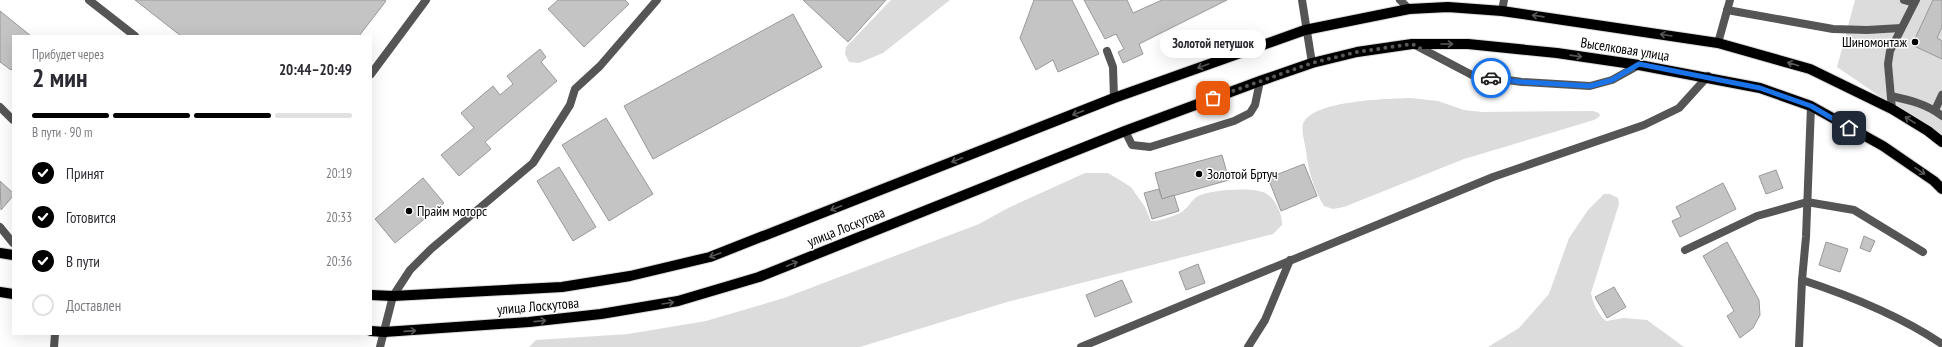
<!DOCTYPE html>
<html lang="ru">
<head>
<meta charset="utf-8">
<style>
	:root { --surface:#fff; --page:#f2f2f3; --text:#2b2b33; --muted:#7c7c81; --line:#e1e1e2; --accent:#000 }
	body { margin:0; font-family:"PT Sans Narrow",sans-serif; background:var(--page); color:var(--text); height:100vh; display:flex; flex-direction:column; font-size:15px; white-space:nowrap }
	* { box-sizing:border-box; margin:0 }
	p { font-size:13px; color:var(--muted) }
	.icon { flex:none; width:22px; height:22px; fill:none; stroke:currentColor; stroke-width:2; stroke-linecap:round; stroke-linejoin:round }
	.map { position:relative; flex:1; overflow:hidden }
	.details { position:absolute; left:12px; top:35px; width:360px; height:300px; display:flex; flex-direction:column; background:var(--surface); border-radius:0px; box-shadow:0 4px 16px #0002 }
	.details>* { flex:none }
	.pin { position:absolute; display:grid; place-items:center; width:34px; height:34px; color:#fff; margin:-17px; border-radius:8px; box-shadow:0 2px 6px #0006 }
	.courier { position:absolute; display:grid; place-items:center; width:40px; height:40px; margin:-20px; border:3px solid #1a73e8; border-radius:50%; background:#fff; color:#222; box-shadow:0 1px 5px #0007 }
	.bubble { position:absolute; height:28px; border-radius:14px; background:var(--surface); box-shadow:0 4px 16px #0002; font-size:13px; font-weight:800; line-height:28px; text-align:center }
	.summary em { font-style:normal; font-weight:800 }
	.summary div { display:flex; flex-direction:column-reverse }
	.summary { display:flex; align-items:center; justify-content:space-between; height:68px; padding:0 20px }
	h1 { font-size:26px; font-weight:800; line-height:30px }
	.bar { display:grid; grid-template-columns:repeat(4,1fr); gap:6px 4px; align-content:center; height:48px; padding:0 20px }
	.bar i { height:5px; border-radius:3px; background:var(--line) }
	.bar .on { background:var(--accent) }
	.bar p { grid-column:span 4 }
	ol { padding:0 20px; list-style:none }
	li { display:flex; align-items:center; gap:12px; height:44px }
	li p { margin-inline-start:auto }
	li .icon { padding:4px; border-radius:50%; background:var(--accent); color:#fff; stroke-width:4 }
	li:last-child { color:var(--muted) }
	li i { width:22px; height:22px; border:2px solid var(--line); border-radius:50% }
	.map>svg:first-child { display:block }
	.green { fill:#dcdcdc }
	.building { fill:#c4c4c4; stroke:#999 }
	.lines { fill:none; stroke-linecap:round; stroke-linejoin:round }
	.primary-casing { stroke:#dbdbdb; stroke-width:12 }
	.service { stroke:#555; stroke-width:8 }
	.minor { stroke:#555; stroke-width:8 }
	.tertiary { stroke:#555; stroke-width:8 }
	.primary { stroke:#000; stroke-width:10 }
	.oneway { stroke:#595959 }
	.done { stroke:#595959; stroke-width:4; stroke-dasharray:0 7.2 }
	.route { stroke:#1a73e8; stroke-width:5 }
	.poi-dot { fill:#000; stroke:#fff; stroke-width:1.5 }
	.labels { text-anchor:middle; stroke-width:3; stroke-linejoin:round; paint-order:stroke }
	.poi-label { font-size:14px; fill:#000; stroke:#fff; text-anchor:start }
	.street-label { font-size:14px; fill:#000; stroke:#fff }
</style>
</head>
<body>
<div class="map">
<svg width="1942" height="347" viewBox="0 0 1942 347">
	<rect width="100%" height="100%" fill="#fff"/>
	<!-- green -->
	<g class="green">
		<polygon points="891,0 950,0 883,53 859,63 849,62 845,54 846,47"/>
		<polygon points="1855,0 1942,0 1942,139 1837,67"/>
		<path d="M 1410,98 L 1438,101 L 1464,110 L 1482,112 L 1593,111 L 1599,113 L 1600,116 L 1594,120 L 1464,159 L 1344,207 L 1333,209 L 1324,206 C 1314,190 1308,170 1306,151 C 1305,144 1301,130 1303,124 C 1312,100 1387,99 1410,98 Z"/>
		<path d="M 1085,173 L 1108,173 L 1131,187 L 1145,207 L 1151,221 C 1157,222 1178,215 1183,211 C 1189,207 1191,200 1198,196 C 1210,190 1255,186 1267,194 C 1275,199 1283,215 1282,225 L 1273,234 L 1007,302 L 860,347 L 529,347 L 536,340 L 628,334 L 706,321 L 784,298 L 979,224 L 1008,208 Z"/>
		<path d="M 1604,194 L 1610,194 L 1618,198 L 1619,204 L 1591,293 C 1593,304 1598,314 1606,321 L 1624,318 L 1647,320 L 1684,347 L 1488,347 L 1519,328 L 1549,294 L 1569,238 L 1588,210 Z"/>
	</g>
	<!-- building -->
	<g class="building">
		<polygon points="135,0 384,0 386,1 359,36 181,36"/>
		<polygon points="558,0 625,0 629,4 584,47 548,9"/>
		<polygon points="803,0 886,0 848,42"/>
		<polygon points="1034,0 1072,0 1099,54 1058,72 1053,60 1036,70 1020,38"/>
		<polygon points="1084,0 1127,0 1133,13 1162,0 1227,0 1139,44 1143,54 1123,63 1118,52 1124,49 1116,34 1105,39"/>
		<polygon points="1933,0 1942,0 1942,27 1937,38 1942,41 1942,59 1912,45"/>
		<polygon points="0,11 31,36 13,36 13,67 11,70 0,62"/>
		<polygon points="793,14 822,67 653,159 624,106"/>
		<polygon points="540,49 546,57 541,62 557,81 485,142 491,149 459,176 441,155 474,128 461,113 493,86 500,95 513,84 507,76"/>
		<polygon points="606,118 653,194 609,221 562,145"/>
		<polygon points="1222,155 1229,180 1162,199 1155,173"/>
		<polygon points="1304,164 1317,196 1281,211 1268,178"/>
		<polygon points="559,167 596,227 573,241 537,181"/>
		<polygon points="1776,170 1783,188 1766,194 1759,176"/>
		<polygon points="423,178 444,203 395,243 375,219"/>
		<polygon points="0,181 13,193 13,196 1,210"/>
		<polygon points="1723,183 1736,209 1680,237 1672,221 1681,217 1676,207"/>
		<polygon points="1159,189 1162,199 1174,195 1179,211 1152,219 1144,193"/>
		<polygon points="1864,236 1875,241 1870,252 1860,248"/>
		<polygon points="1727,242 1759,300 1760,315 1753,328 1740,338 1727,316 1734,311 1703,256"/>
		<polygon points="1826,242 1848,249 1840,272 1819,265"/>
		<polygon points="1198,264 1205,283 1186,290 1179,272"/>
		<polygon points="1122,280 1132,302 1095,317 1086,295"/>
		<polygon points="1614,287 1626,307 1607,318 1595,297"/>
	</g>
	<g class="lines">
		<!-- primary casing -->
		<g class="primary-casing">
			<g id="primary">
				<polyline points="0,253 13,255"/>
				<polyline points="0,292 13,294"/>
				<polyline points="371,295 393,296 562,287 630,276 710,257 1114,98 1305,30 1409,9 1448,7 1502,11 1718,43 1810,69 1892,109 1928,131 1942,142"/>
				<polyline points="371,331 384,332 529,322 601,314 678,301 759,277 1125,131 1260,81 1312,63 1357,52 1412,44 1468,44 1557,53 1639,65 1760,88 1811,106 1883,146 1934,181 1942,189"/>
			</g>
		</g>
		<!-- service -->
		<g class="service">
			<polyline points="89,0 135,36"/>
			<polyline points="1400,0 1409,9"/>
			<polyline points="1904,0 1914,3"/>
			<polyline points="1727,10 1833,29 1867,30 1901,28"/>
			<polyline points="1502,11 1504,0"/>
			<polyline points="1718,43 1730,0"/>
			<polyline points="1413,44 1472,75 1522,82 1590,86 1612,80 1639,65"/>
			<polyline points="1107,51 1113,67 1114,98"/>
			<polyline points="371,74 426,0"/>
			<path d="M 1891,96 C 1909,100 1927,104 1942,116"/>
			<polyline points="0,107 13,120"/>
			<polyline points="1935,110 1942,95"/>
			<polyline points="1125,131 1132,145 1150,147 1234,121 1250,113 1255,105 1260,81"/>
			<polyline points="0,227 13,243"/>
			<polyline points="1685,250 1757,216 1807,202 1854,210 1923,252"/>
			<path d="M 1802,280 C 1851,296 1899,315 1942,344"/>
			<polyline points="54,347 55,334"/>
			<polyline points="380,347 393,296 410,270 431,249 533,163 570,105 575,89 600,66 657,0"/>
			<polyline points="1081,347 1493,177 1644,125 1679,108 1708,76"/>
			<polyline points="1248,347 1265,320 1290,260"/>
			<polyline points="1799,347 1802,280 1806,237 1811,106"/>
		</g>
		<!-- minor -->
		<polyline class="minor" points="1892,109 1888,64 1890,51 1916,0"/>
		<!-- tertiary -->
		<polyline class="tertiary" points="1302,0 1312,63"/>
		<!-- primary -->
		<use href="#primary" class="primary"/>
	</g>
	<!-- one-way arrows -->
	<defs><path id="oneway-shaft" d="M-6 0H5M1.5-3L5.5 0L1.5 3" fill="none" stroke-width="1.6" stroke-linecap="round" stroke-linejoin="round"/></defs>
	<g class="oneway">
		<use href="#oneway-shaft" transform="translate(1538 16) rotate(-172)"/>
		<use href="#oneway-shaft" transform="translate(1666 35) rotate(-171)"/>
		<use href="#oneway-shaft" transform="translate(1447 44)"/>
		<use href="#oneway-shaft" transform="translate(1576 56) rotate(8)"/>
		<use href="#oneway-shaft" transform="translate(1793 64) rotate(-164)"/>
		<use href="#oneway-shaft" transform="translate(1203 66) rotate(160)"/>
		<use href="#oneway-shaft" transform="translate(1078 113) rotate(159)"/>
		<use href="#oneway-shaft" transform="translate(1910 120) rotate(-149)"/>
		<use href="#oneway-shaft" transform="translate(957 160) rotate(159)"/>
		<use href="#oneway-shaft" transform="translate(1920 171) rotate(34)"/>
		<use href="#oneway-shaft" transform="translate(836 208) rotate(158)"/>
		<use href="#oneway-shaft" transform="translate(715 255) rotate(160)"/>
		<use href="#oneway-shaft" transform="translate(792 264) rotate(-22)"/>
		<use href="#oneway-shaft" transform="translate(668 303) rotate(-9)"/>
		<use href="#oneway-shaft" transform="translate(540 321) rotate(-6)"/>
		<use href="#oneway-shaft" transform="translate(410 331) rotate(-4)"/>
	</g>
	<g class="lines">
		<!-- done -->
		<polyline class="done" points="1213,98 1312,63 1357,52 1412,44 1472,75 1491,78"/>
		<!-- route -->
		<polyline class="route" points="1491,78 1522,82 1590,86 1612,80 1639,64 1760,88 1811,106 1849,128"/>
	</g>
	<!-- markers -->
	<g class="poi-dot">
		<circle cx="1915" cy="42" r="4"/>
		<circle cx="1199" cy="174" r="4"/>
		<circle cx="409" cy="211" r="4"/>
	</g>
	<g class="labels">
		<!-- poi labels -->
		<g class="poi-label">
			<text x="1907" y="47" text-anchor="end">Шиномонтаж</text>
			<text x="1207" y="179">Золотой Бртуч</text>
			<text x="417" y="216">Прайм моторс</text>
		</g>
		<!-- street labels -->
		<g class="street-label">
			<text transform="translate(1625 49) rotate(9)" y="5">Выселковая улица</text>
			<text transform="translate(846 227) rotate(-22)" y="5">улица Лоскутова</text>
			<text transform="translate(538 306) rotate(-5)" y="5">улица Лоскутова</text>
		</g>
	</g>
</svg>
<div class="pin" style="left:1213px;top:98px;background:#ea580c"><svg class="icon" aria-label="bag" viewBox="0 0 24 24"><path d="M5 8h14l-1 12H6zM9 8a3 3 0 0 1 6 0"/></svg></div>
<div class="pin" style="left:1849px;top:128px;background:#1f2937"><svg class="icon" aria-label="home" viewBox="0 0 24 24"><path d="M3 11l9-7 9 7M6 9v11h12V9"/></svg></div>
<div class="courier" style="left:1491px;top:78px"><svg class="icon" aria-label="car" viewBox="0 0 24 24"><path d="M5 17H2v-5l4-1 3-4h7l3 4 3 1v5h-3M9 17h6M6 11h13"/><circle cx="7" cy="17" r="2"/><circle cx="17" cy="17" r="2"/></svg></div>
<div class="bubble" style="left:1160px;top:30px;width:106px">Золотой петушок</div>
<section class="details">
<div class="summary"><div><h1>2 мин</h1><p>Прибудет через</p></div><em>20:44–20:49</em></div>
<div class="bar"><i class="on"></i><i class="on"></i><i class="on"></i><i></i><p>В пути · 90 m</p></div>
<ol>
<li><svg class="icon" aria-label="check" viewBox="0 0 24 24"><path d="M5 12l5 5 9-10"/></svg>Принят<p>20:19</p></li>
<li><svg class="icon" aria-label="check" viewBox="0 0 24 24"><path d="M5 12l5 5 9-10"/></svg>Готовится<p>20:33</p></li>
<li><svg class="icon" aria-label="check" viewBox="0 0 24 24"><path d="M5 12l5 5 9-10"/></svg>В пути<p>20:36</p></li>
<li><i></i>Доставлен</li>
</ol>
</section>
</div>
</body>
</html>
